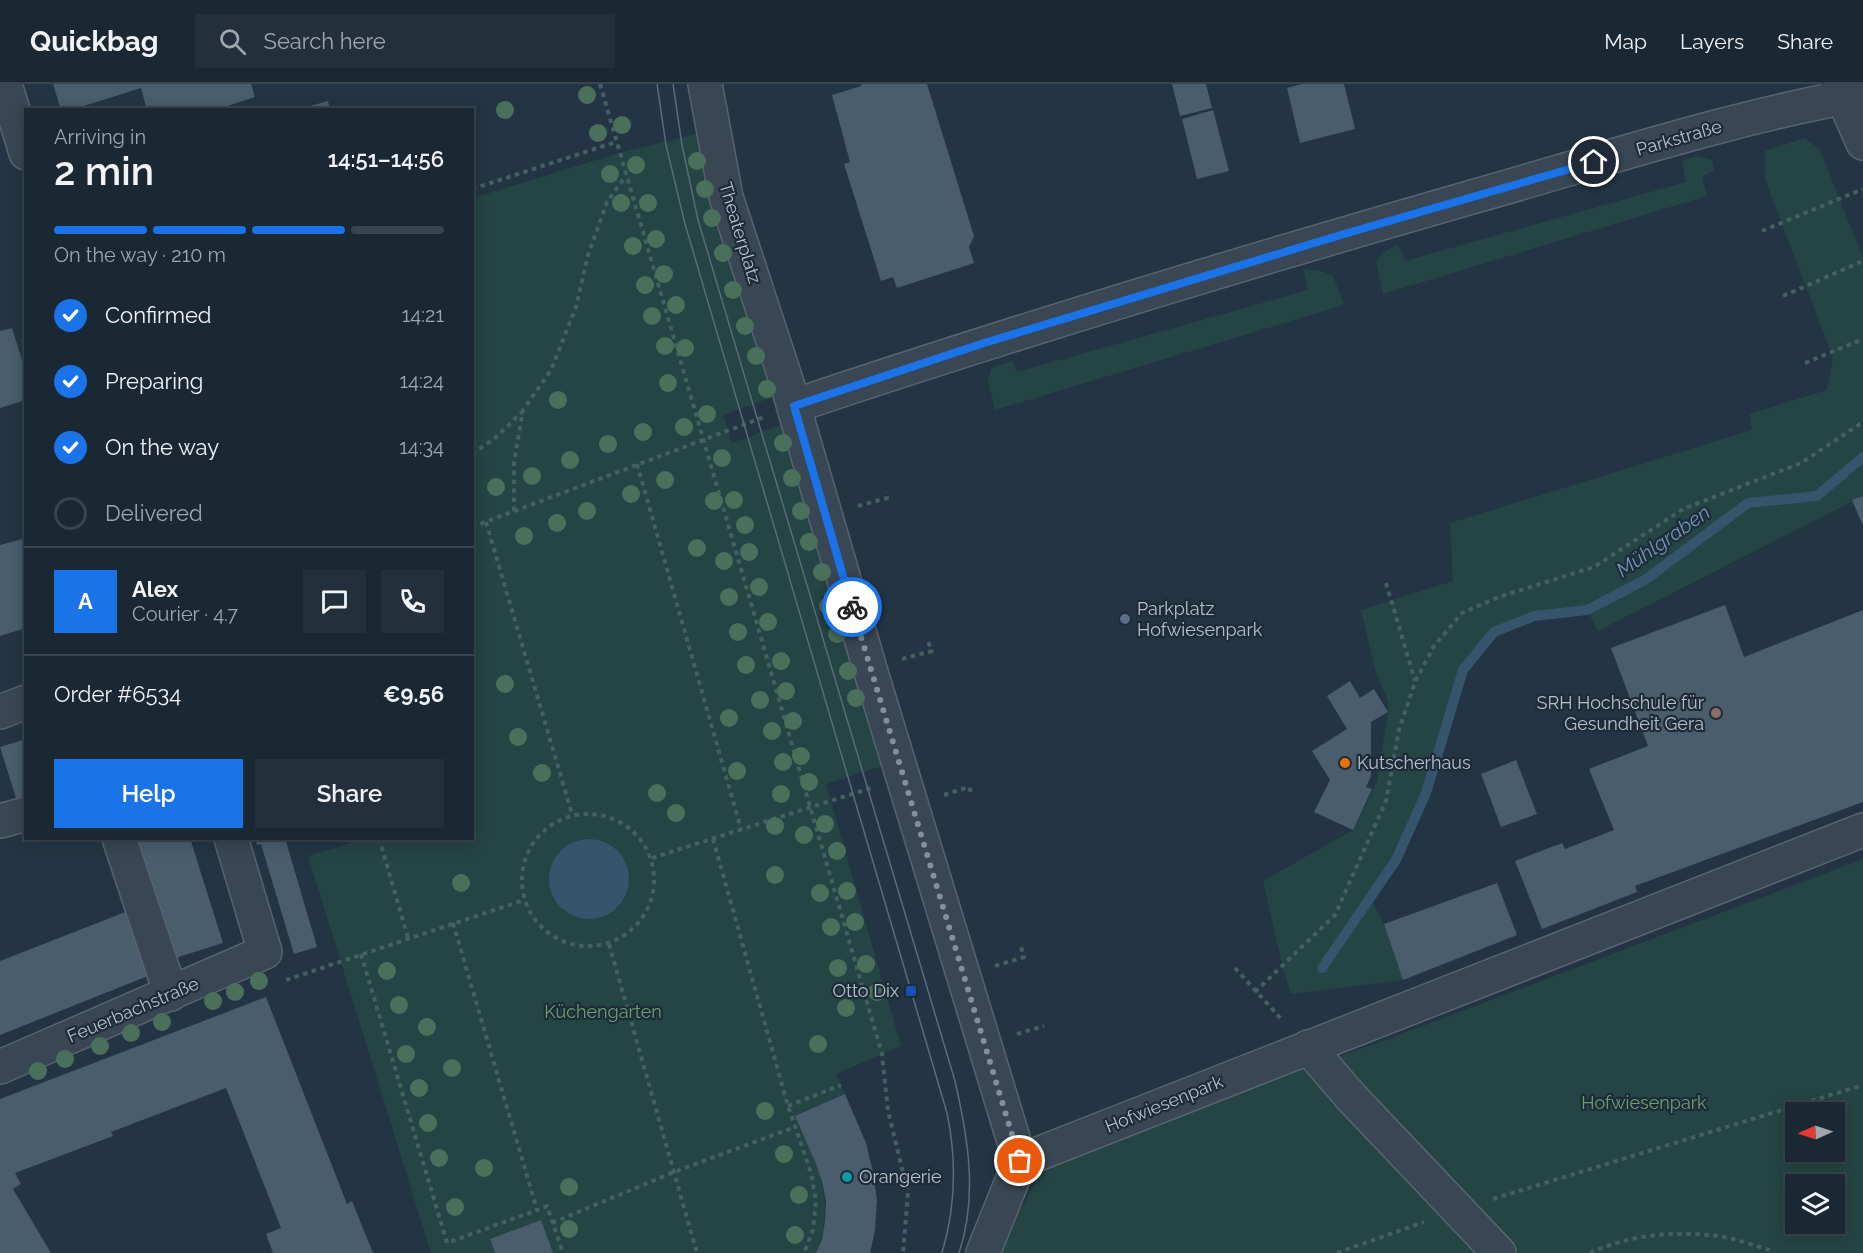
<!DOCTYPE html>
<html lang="en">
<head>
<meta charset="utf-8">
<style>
	:root { --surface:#1a2833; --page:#23303b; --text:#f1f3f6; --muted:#9fa6ac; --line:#38444e; --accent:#1a73e8 }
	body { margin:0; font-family:Raleway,sans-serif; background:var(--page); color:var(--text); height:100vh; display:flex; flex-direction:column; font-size:22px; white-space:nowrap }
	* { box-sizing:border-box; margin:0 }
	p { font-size:20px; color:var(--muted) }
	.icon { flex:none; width:33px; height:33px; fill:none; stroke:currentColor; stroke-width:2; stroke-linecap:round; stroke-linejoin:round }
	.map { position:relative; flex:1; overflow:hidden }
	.sheet { position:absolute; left:24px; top:24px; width:450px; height:732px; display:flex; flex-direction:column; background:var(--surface); border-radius:0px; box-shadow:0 3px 15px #0003,0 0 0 2px var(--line) }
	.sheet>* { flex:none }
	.needle { width:39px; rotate:267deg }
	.controls { position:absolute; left:1785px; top:1018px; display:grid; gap:12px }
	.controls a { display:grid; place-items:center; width:60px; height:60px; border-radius:0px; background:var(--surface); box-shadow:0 3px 15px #0003,0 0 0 2px var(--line); font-size:30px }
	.pin { position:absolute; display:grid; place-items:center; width:51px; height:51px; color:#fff; margin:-26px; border:3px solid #fff; border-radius:50%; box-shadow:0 2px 6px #0007 }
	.courier { position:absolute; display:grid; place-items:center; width:60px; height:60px; margin:-30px; border:4px solid #1a73e8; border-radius:50%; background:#fff; color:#222; box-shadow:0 2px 8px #0007 }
	.head em { font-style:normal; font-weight:600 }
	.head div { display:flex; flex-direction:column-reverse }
	.head { display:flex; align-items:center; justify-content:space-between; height:102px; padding:0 30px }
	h1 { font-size:39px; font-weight:600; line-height:45px }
	.bar { display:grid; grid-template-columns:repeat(4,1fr); gap:9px 6px; align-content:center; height:72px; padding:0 30px }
	.bar i { height:8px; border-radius:4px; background:var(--line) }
	.bar .current { background:var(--accent) }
	.bar p { grid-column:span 4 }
	.line { display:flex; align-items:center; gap:15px; padding:0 30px; border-top:2px solid var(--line) }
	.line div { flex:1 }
	.round { display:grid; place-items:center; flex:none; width:63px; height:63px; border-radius:0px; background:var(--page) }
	ol { padding:0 30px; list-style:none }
	li { display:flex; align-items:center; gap:18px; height:66px }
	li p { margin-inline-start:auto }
	li .icon { padding:6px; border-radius:50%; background:var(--accent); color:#fff; stroke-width:4 }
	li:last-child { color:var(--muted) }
	li i { width:33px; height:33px; border:3px solid var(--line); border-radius:50% }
	.action { display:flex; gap:12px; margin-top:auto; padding:12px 30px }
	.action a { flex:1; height:69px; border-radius:0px; background:var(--accent); color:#fff; font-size:24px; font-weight:600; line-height:69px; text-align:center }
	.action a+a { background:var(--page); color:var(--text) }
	header { display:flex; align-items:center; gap:36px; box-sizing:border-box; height:84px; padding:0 30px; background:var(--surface); border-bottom:2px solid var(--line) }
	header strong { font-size:28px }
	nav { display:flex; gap:33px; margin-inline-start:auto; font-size:21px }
	.search { width:420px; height:54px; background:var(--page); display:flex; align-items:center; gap:15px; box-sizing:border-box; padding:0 21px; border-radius:0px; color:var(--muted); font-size:22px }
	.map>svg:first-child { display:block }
	.green { fill:#254444; fill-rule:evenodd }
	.water { fill:#36546c }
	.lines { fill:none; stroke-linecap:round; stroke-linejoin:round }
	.stream { stroke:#36546c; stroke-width:10 }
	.building { fill:#495d6c }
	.minor-casing { stroke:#566470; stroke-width:36 }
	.path { stroke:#446060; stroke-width:4; stroke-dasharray:4.5 4.5; stroke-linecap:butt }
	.minor { stroke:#384753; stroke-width:33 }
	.tram { stroke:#5a6b7a; stroke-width:1.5 }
	.tree { fill:#4a705c }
	.done { stroke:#82909d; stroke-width:6; stroke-dasharray:0 10.8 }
	.route { stroke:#1a73e8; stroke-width:8 }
	.service-dot { fill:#5c6f8a; stroke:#1d2c38; stroke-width:2 }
	.education-dot { fill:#8d6e63; stroke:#1d2c38; stroke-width:2 }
	.food-dot { fill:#e8710a; stroke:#1d2c38; stroke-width:2 }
	.transit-dot { fill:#1a4fb4; stroke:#1d2c38; stroke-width:2 }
	.culture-dot { fill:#0f9aa8; stroke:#1d2c38; stroke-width:2 }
	.labels { text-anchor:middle; stroke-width:4.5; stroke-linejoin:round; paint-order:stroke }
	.street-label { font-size:18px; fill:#b5c1cd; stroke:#1d2c38 }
	.poi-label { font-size:18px; fill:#b5c1cd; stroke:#1d2c38; text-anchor:start }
	.park-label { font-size:18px; fill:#6aa06f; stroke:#1d2c38 }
	.water-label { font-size:20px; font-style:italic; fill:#7296b3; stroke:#1d2c38 }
</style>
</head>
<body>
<header>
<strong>Quickbag</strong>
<div class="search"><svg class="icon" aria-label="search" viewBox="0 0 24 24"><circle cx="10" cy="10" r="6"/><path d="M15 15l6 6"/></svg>Search here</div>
<nav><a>Map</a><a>Layers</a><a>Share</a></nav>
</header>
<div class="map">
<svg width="1863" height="1169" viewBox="0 0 1863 1169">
	<rect width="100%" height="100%" fill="#233544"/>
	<!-- green -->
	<g class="green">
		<path d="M 700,49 L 776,312 L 723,331 L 732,359 L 784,340 L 885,681 L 826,700 L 901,962 L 836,990 L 845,1010 L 796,1032 C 816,1080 837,1116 816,1169 L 553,1169 L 541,1136 L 490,1155 L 495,1169 L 431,1169 L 308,772 L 354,758 L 354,755 L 472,754 L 473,114 L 619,69 Z"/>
		<polygon points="1805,54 1820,66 1863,174 1863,412 1598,547 1587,526 1534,532 1494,548 1463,586 1426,709 1396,776 1370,813 1384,840 1403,896 1291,910 1283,885 1263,797 1353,746 1377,698 1388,628 1388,617 1375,585 1361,526 1453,497 1450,439 1752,346 1749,330 1827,306 1833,274 1765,95 1765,67"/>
		<polygon points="1695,72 1712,76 1714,86 1702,93 1707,112 1383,210 1376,177 1385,168 1398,160 1405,177 1686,98 1682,76"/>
		<polygon points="1303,185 1319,186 1333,192 1344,221 995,326 988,296 992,283 1013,277 1017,288 1308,206"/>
		<path d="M 1863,775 L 1863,1169 L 998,1169 L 1047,1076 L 1383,957 ZM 1796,1029 L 1834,1029 L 1834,1068 L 1796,1068 ZM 1796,1101 L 1834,1101 L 1834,1140 L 1796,1140 Z"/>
	</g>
	<!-- water -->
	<circle class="water" cx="589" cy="795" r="40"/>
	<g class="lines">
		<!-- stream -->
		<polyline class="stream" points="1322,884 1396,776 1426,709 1463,586 1494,548 1534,532 1587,526 1645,496 1748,419 1817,412 1863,373"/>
	</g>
	<!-- building -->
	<g class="building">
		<polygon points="53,0 251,0 255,13 215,26 147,26 141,4 71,26 61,26"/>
		<polygon points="861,0 927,0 974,152 969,163 974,179 897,204 893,193 881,197 844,80 850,78 832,11 861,2"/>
		<polygon points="1172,0 1206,0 1212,24 1180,32"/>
		<polygon points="1302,0 1344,0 1355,45 1300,59 1287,4"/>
		<polygon points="328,17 330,26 301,26 300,25"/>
		<polygon points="1213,26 1229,87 1197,95 1182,35"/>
		<polygon points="12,244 26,289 26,316 0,324 0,247"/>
		<polygon points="1863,412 1863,442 1852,416"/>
		<polygon points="26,454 26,544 0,552 0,461"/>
		<polygon points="1725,521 1744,573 1863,526 1863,718 1635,802 1637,808 1542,845 1515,777 1562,759 1565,765 1614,746 1589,685 1648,662 1611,564"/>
		<polygon points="1350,597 1360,614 1374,605 1388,628 1371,638 1371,692 1366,703 1372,705 1353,746 1314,728 1330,696 1312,667 1347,645 1327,612"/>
		<polygon points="26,655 26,711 16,714 0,663"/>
		<polygon points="1516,676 1537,730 1501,743 1481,690"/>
		<polygon points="131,754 190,754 223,859 169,876 153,890 0,951 0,877 128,827"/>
		<polygon points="256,754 285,754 317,863 294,870 261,760 257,761"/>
		<polygon points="1497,799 1517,851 1403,896 1384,840"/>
		<polygon points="266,913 347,1120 352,1117 373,1169 273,1169 266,1150 281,1144 226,1004 111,1048 113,1052 15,1089 21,1100 13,1105 51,1169 0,1169 0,1015"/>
		<polygon points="845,1010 866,1059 873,1088 877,1116 875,1146 870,1169 816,1169 822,1155 825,1137 826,1117 822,1098 816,1080 795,1032"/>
		<polygon points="541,1136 553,1169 495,1169 490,1155"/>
	</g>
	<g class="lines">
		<!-- minor casing -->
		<g class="minor-casing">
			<g id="minor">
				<polyline points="5,0 26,69"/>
				<polyline points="705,0 726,113 786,296 870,585 1020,1077 983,1169"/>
				<polyline points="1837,0 1863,59"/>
				<path d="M 794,322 C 1020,246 1249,177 1479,111 C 1606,75 1733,33 1863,10"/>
				<polyline points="0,628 26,618"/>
				<polyline points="0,737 26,730"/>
				<polyline points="119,754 171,910"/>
				<polyline points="1308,963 1351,1013 1499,1169"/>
				<polyline points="0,983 265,868 231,754"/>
				<polyline points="1020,1077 1863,746"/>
			</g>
		</g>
		<!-- path -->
		<g class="path">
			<polyline points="600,0 882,970 888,1027 908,1109 903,1169"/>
			<polyline points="472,105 616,58"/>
			<polyline points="1762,147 1863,105"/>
			<polyline points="1783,212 1863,177"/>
			<polyline points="1805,279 1863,255"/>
			<polyline points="472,370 494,355 522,328"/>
			<polyline points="637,380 741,745"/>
			<polyline points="858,422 887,414 885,408"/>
			<polyline points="514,427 514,378 523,326 551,286 576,223 588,171 607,118 625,93"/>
			<polyline points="486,438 572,730"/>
			<polyline points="472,443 764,333"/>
			<polyline points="1386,499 1415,597"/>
			<polyline points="902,575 932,567 928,558"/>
			<polyline points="944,711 969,703 972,711"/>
			<circle cx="588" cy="796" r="66"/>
			<polyline points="379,754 408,854"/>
			<polyline points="713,755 788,1022 811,1089 816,1117 813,1146 804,1169"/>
			<polyline points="652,774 871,704"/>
			<polyline points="453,839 537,1126 547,1122 563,1169"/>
			<polyline points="609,860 697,1169"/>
			<polyline points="361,870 447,1159 537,1126"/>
			<polyline points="995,882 1024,873 1021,863"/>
			<polyline points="1235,884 1283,937"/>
			<polyline points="286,896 524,816"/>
			<polyline points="1255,908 1335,831 1386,717 1399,646 1415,598 1434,562 1462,529 1499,513 1594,483 1683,425 1801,379 1863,338"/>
			<polyline points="1017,950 1044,942"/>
			<polyline points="788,1022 841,1001"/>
			<polyline points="1493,1115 1863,1001"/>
			<polyline points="552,1139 674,1088 795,1043"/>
			<polyline points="1337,1169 1424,1138"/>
			<path d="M 1590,1169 C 1631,1150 1675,1147 1719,1152 C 1736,1155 1753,1161 1769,1166 L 1774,1169"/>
		</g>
		<!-- minor -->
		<use href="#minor" class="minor"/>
		<!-- tram -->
		<g class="tram">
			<path d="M 657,0 L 666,61 L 685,140 L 947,1029 C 957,1077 956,1122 942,1169"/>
			<path d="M 673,0 L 682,61 L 698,136 L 955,997 C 968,1054 978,1112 959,1169"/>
		</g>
	</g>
	<!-- trees -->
	<g class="tree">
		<circle cx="587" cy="11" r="9"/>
		<circle cx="505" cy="26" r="9"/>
		<circle cx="622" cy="41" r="9"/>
		<circle cx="598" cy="49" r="9"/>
		<circle cx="697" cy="77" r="9"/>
		<circle cx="636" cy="81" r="9"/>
		<circle cx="610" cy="90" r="9"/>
		<circle cx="705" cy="105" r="9"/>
		<circle cx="621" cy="119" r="9"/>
		<circle cx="648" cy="119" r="9"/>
		<circle cx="712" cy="134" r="9"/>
		<circle cx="656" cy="155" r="9"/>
		<circle cx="633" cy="162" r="9"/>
		<circle cx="723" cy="169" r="9"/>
		<circle cx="664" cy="190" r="9"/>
		<circle cx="645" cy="201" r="9"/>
		<circle cx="733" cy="206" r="9"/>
		<circle cx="676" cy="221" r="9"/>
		<circle cx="652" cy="232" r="9"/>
		<circle cx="745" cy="242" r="9"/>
		<circle cx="665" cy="262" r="9"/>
		<circle cx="685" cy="264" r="9"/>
		<circle cx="756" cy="272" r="9"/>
		<circle cx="668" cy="299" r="9"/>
		<circle cx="767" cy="305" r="9"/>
		<circle cx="558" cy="316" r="9"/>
		<circle cx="707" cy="330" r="9"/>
		<circle cx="684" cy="343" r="9"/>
		<circle cx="643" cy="348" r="9"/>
		<circle cx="783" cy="359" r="9"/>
		<circle cx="608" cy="360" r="9"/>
		<circle cx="722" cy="374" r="9"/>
		<circle cx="570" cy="376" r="9"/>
		<circle cx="532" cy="392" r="9"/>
		<circle cx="792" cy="394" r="9"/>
		<circle cx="665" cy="396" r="9"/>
		<circle cx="496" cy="403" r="9"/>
		<circle cx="631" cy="410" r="9"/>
		<circle cx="734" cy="416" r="9"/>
		<circle cx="714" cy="417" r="9"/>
		<circle cx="587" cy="427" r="9"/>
		<circle cx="801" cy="427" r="9"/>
		<circle cx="557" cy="439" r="9"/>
		<circle cx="745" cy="441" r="9"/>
		<circle cx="524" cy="452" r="9"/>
		<circle cx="809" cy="458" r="9"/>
		<circle cx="697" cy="464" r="9"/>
		<circle cx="749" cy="468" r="9"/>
		<circle cx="724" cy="477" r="9"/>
		<circle cx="822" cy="488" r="9"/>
		<circle cx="759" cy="503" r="9"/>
		<circle cx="729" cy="513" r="9"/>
		<circle cx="828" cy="522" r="9"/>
		<circle cx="768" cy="538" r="9"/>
		<circle cx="738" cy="548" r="9"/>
		<circle cx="837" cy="550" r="9"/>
		<circle cx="781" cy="577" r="9"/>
		<circle cx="746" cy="581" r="9"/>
		<circle cx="848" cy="587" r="9"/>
		<circle cx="505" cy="600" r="9"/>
		<circle cx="786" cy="607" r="9"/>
		<circle cx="856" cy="614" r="9"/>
		<circle cx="760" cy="616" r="9"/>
		<circle cx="729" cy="634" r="9"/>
		<circle cx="793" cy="637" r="9"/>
		<circle cx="772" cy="647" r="9"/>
		<circle cx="518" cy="653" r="9"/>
		<circle cx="801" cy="672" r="9"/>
		<circle cx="783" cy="678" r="9"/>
		<circle cx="737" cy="687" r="9"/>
		<circle cx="542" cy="689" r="9"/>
		<circle cx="809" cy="698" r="9"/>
		<circle cx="657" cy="709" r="9"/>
		<circle cx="781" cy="710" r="9"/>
		<circle cx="676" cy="729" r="9"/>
		<circle cx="825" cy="740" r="9"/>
		<circle cx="775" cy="742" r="9"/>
		<circle cx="804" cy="751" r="9"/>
		<circle cx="837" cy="767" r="9"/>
		<circle cx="775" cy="791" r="9"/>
		<circle cx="461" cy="799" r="9"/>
		<circle cx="847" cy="807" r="9"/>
		<circle cx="820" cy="809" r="9"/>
		<circle cx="855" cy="838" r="9"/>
		<circle cx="831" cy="843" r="9"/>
		<circle cx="866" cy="880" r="9"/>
		<circle cx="838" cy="884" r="9"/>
		<circle cx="387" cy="887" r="9"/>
		<circle cx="259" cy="897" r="9"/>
		<circle cx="235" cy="908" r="9"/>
		<circle cx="877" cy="908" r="9"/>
		<circle cx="213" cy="917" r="9"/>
		<circle cx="399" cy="921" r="9"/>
		<circle cx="846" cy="924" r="9"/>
		<circle cx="162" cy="938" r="9"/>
		<circle cx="427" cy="943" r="9"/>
		<circle cx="131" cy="949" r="9"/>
		<circle cx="818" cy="960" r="9"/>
		<circle cx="100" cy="962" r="9"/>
		<circle cx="406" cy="970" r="9"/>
		<circle cx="65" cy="975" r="9"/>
		<circle cx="452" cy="984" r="9"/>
		<circle cx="38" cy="987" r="9"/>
		<circle cx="419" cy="1004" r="9"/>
		<circle cx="765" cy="1027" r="9"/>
		<circle cx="428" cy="1039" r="9"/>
		<circle cx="784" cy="1070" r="9"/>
		<circle cx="439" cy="1074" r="9"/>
		<circle cx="484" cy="1084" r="9"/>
		<circle cx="569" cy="1103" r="9"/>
		<circle cx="799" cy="1111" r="9"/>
		<circle cx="455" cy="1123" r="9"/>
		<circle cx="569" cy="1145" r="9"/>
		<circle cx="795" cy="1151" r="9"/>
	</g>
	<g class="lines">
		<!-- done -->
		<polyline class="done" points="852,523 1020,1077"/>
		<!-- route -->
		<polyline class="route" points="852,523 794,322 984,259 1344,150 1594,78"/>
	</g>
	<!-- markers -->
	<circle class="service-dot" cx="1125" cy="535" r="6"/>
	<circle class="education-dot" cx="1716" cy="629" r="6"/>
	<circle class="food-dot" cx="1345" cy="679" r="6"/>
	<rect class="transit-dot" x="905" y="901" width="12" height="12" rx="3"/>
	<circle class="culture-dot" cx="847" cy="1093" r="6"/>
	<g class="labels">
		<!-- street labels -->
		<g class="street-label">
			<text transform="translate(1679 54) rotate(-16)" y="6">Parkstraße</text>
			<text transform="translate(740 149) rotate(73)" y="6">Theaterplatz</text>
			<text transform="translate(133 926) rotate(-23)" y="6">Feuerbachstraße</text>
			<text transform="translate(1164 1020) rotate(-22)" y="6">Hofwiesenpark</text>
		</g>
		<!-- poi labels -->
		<g class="poi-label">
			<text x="1137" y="531">Parkplatz<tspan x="1137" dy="21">Hofwiesenpark</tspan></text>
			<text x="1704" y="625" text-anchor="end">SRH Hochschule für<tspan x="1704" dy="21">Gesundheit Gera</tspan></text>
			<text x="1357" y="685">Kutscherhaus</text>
			<text x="899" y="913" text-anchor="end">Otto Dix</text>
			<text x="859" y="1099">Orangerie</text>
		</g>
		<!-- park labels -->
		<g class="park-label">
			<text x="603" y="934">Küchengarten</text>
			<text x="1644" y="1025">Hofwiesenpark</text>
		</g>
		<!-- water labels -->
		<g class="water-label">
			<text transform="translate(1663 457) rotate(-35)" y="7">Mühlgraben</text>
		</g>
	</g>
</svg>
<div class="controls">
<a><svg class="needle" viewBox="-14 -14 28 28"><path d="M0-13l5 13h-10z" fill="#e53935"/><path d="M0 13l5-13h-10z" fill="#9fa6ac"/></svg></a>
<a><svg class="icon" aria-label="layers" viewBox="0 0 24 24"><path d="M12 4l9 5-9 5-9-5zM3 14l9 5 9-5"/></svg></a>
</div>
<div class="pin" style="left:1020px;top:1077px;background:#ea580c"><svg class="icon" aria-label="bag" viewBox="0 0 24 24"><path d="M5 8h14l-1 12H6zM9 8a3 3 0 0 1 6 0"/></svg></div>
<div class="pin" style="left:1594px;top:78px;background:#1f2937"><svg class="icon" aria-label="home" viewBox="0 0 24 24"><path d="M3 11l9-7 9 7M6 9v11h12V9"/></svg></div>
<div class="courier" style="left:852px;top:523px"><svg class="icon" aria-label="bike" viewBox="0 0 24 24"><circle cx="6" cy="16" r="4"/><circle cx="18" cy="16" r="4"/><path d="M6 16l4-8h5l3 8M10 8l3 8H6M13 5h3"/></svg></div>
<section class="sheet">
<div class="head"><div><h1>2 min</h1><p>Arriving in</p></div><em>14:51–14:56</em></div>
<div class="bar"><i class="current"></i><i class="current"></i><i class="current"></i><i></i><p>On the way · 210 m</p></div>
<ol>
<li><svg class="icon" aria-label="check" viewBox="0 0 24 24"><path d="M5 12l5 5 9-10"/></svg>Confirmed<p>14:21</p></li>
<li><svg class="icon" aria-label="check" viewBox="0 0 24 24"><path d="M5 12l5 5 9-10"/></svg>Preparing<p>14:24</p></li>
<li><svg class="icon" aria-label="check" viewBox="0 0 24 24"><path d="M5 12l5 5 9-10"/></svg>On the way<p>14:34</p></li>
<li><i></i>Delivered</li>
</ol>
<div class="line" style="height:108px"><b class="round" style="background:var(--accent);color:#fff">A</b><div><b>Alex</b><p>Courier · 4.7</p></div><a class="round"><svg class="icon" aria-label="chat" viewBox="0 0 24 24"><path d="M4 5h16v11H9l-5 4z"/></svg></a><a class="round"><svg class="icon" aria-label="phone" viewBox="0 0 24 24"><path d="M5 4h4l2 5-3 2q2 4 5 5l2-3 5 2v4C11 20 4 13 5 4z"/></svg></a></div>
<div class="line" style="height:78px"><div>Order #6534</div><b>€9.56</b></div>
<div class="action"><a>Help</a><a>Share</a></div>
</section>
</div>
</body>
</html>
